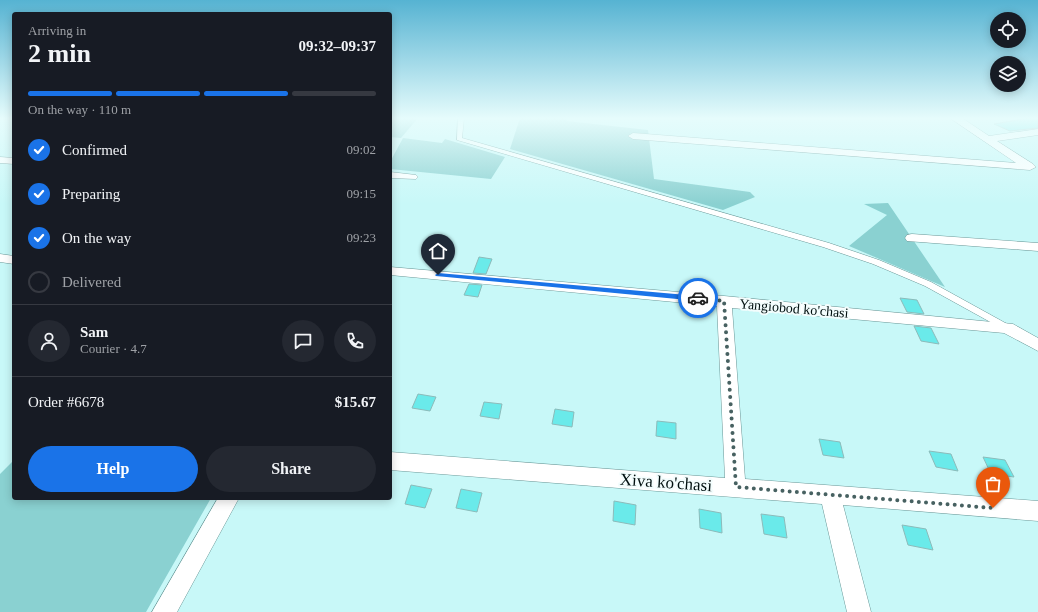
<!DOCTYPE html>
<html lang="en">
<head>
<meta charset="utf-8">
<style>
	:root { --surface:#171b24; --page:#242831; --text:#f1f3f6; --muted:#9ea1a6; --line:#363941; --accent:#1a73e8 }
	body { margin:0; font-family:"Times New Roman",serif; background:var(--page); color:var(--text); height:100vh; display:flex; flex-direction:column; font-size:15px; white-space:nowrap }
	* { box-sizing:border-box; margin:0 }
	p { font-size:13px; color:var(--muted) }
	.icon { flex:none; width:22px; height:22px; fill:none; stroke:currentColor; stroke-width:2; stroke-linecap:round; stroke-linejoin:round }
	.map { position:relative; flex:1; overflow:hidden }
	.sheet { position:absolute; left:12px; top:12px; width:380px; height:488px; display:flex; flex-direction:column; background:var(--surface); border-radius:4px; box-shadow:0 2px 10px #0003 }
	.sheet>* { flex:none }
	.buttons { position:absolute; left:990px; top:12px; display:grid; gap:8px }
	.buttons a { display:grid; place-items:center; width:36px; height:36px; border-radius:50%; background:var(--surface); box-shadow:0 2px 10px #0003; font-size:20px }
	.pin { position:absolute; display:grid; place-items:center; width:34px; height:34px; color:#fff; margin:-41px -17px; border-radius:50% 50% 50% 0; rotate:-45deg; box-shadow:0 0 4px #0007 }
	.pin .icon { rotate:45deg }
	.courier { position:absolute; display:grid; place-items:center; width:40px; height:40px; margin:-20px; border:3px solid #1a73e8; border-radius:50%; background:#fff; color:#222; box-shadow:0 1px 5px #0007 }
	.summary em { font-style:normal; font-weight:700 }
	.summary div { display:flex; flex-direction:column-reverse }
	.summary { display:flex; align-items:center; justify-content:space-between; height:68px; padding:0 16px }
	h1 { font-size:26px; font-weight:700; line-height:30px }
	.bar { display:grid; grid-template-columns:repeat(4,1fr); gap:6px 4px; align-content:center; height:48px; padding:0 16px }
	.bar i { height:5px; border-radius:3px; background:var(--line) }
	.bar .selected { background:var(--accent) }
	.bar p { grid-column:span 4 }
	.line { display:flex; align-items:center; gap:10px; padding:0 16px; border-top:1px solid var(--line) }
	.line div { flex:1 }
	.round { display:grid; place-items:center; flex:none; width:42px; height:42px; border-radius:21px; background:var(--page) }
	ol { padding:0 16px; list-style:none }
	li { display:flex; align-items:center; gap:12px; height:44px }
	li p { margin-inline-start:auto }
	li .icon { padding:4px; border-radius:50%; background:var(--accent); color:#fff; stroke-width:4 }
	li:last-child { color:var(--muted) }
	li i { width:22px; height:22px; border:2px solid var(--line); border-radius:50% }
	.action { display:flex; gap:8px; margin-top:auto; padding:8px 16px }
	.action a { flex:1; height:46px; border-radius:24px; background:var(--accent); color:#fff; font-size:16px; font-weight:700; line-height:46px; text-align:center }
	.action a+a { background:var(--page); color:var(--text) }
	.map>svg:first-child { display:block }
	.green { fill:#8ad1d1 }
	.building { fill:#6aeaea; stroke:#8cbbba }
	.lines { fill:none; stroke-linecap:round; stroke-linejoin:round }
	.service-casing { stroke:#699797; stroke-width:1 }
	.minor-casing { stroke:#699797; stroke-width:1 }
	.service { fill:#fff; fill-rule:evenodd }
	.minor { fill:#fff; fill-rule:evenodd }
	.route { fill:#1a73e8 }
	.done { stroke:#476161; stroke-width:4; stroke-dasharray:0 7.2 }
	.labels { text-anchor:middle; stroke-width:4; stroke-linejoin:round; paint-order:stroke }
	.street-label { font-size:14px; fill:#011010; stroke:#f3fdfd }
	.near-street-label { font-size:17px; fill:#011010; stroke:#f3fdfd }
</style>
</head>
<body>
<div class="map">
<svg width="1038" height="612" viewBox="0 0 1038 612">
	<rect width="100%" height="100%" fill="#c8f8f8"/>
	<!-- green -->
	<g class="green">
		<polygon points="390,118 418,118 401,138 390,137"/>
		<polygon points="520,118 567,118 567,121 648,130 654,179 750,192 755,197 723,210 510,149"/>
		<polygon points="403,138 442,143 445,139 505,157 491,179 390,169 390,162"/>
		<polygon points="888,203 945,287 849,246 887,215 864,204"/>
		<polygon points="12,462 14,463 14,498 211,498 146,612 0,612 0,474"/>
	</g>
	<!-- building -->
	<g class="building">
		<polygon points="1028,118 1038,118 1038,128 1010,131 994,124"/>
		<polygon points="479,257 492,259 486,274 473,273"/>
		<polygon points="469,284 482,285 478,297 464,295"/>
		<polygon points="900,298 917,300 924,314 907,312"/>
		<polygon points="914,326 931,328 939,344 921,341"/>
		<polygon points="418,394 436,397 430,411 412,408"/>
		<polygon points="484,402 502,404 499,419 480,416"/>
		<polygon points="555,409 574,412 572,427 552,424"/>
		<polygon points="657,421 676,423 676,439 656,436"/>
		<polygon points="819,439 840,442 844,458 823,455"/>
		<polygon points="929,451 951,454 958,471 936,467"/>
		<polygon points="983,457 1005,460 1014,477 991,474"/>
		<polygon points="411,485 432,489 425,508 405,504"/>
		<polygon points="461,489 482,493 477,512 456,508"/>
		<polygon points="614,501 636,505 635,525 613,521"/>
		<polygon points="699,509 721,513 722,533 700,528"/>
		<polygon points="761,514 784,517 787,538 764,534"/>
		<polygon points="902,525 926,529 933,550 908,545"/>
	</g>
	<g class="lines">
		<!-- service casing -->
		<g class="service-casing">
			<polygon id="service" points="458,118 464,118 462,138 829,243 879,260 931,282 1009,325 1010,327 1009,329 1003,329 925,286 873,264 823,247 457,140"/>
		</g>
		<!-- minor casing -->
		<g class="minor-casing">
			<g id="minor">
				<polygon points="950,118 962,118 989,136 1038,129 1038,135 997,141 1033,164 1036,167 1030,170 633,139 628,136 633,133 1016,163"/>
				<polygon points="0,157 14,158 14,164 0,163"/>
				<polygon points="390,172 416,175 418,177 416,179 390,178"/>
				<polygon points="912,234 1038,243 1038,251 907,241 905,238 907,235"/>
				<polygon points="0,254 14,256 14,264 0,262"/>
				<polygon points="390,267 724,296 1013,324 1038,338 1038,351 1004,333 732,308 745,479 1038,501 1038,521 843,505 871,612 847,612 822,504 390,470 390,452 725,478 717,306 390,275"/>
				<polygon points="218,498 239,498 177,612 152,612"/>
			</g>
		</g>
		<!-- service -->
		<use href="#service" class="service"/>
		<!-- minor -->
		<use href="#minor" class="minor"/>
	</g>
	<!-- sky -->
	<linearGradient id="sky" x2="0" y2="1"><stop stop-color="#56b3d2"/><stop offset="0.58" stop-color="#e6fcfc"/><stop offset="1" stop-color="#e6fcfc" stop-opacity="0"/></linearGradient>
	<rect width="1038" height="204" fill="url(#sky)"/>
	<!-- route -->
	<polygon class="route" points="438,273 698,296 701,298 698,301 436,276 435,275"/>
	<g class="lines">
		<!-- done -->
		<polyline class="done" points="698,298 724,301 736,487 993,508"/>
	</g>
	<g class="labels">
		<!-- street labels -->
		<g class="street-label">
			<text transform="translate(794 308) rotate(5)" y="5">Yangiobod ko'chasi</text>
		</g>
		<!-- near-street labels -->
		<g class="near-street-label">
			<text transform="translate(666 482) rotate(4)" y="6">Xiva ko'chasi</text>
		</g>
	</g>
</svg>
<div class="buttons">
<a><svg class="icon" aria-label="locate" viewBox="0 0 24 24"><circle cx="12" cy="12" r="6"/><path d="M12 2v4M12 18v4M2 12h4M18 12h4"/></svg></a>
<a><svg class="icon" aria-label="layers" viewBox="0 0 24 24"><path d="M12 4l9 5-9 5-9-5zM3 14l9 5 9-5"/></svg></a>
</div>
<div class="pin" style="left:993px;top:508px;background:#ea580c"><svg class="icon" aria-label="bag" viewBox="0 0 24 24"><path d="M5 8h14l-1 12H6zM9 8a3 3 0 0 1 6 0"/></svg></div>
<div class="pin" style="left:438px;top:275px;background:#1f2937"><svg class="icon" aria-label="home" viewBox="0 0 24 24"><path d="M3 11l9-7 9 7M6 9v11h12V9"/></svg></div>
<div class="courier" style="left:698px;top:298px"><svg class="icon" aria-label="car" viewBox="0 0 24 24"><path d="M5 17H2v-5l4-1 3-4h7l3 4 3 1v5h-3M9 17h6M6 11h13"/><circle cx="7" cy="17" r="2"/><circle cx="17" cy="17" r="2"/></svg></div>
<section class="sheet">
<div class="summary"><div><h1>2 min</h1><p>Arriving in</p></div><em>09:32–09:37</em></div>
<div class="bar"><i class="selected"></i><i class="selected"></i><i class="selected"></i><i></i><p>On the way · 110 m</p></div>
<ol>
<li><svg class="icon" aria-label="check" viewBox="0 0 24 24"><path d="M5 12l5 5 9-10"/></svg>Confirmed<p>09:02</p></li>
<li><svg class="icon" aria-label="check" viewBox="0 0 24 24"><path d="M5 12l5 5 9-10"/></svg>Preparing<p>09:15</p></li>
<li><svg class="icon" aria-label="check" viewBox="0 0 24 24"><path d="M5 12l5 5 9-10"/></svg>On the way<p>09:23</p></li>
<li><i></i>Delivered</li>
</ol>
<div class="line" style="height:72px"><a class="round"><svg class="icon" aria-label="person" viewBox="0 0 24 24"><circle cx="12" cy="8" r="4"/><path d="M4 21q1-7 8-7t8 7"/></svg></a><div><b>Sam</b><p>Courier · 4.7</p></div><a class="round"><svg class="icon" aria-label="chat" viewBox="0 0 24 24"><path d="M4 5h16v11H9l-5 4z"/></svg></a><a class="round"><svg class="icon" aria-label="phone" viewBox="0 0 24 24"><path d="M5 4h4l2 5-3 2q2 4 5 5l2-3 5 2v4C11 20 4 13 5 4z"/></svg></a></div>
<div class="line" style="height:52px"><div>Order #6678</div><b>$15.67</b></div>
<div class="action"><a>Help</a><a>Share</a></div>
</section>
</div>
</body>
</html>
